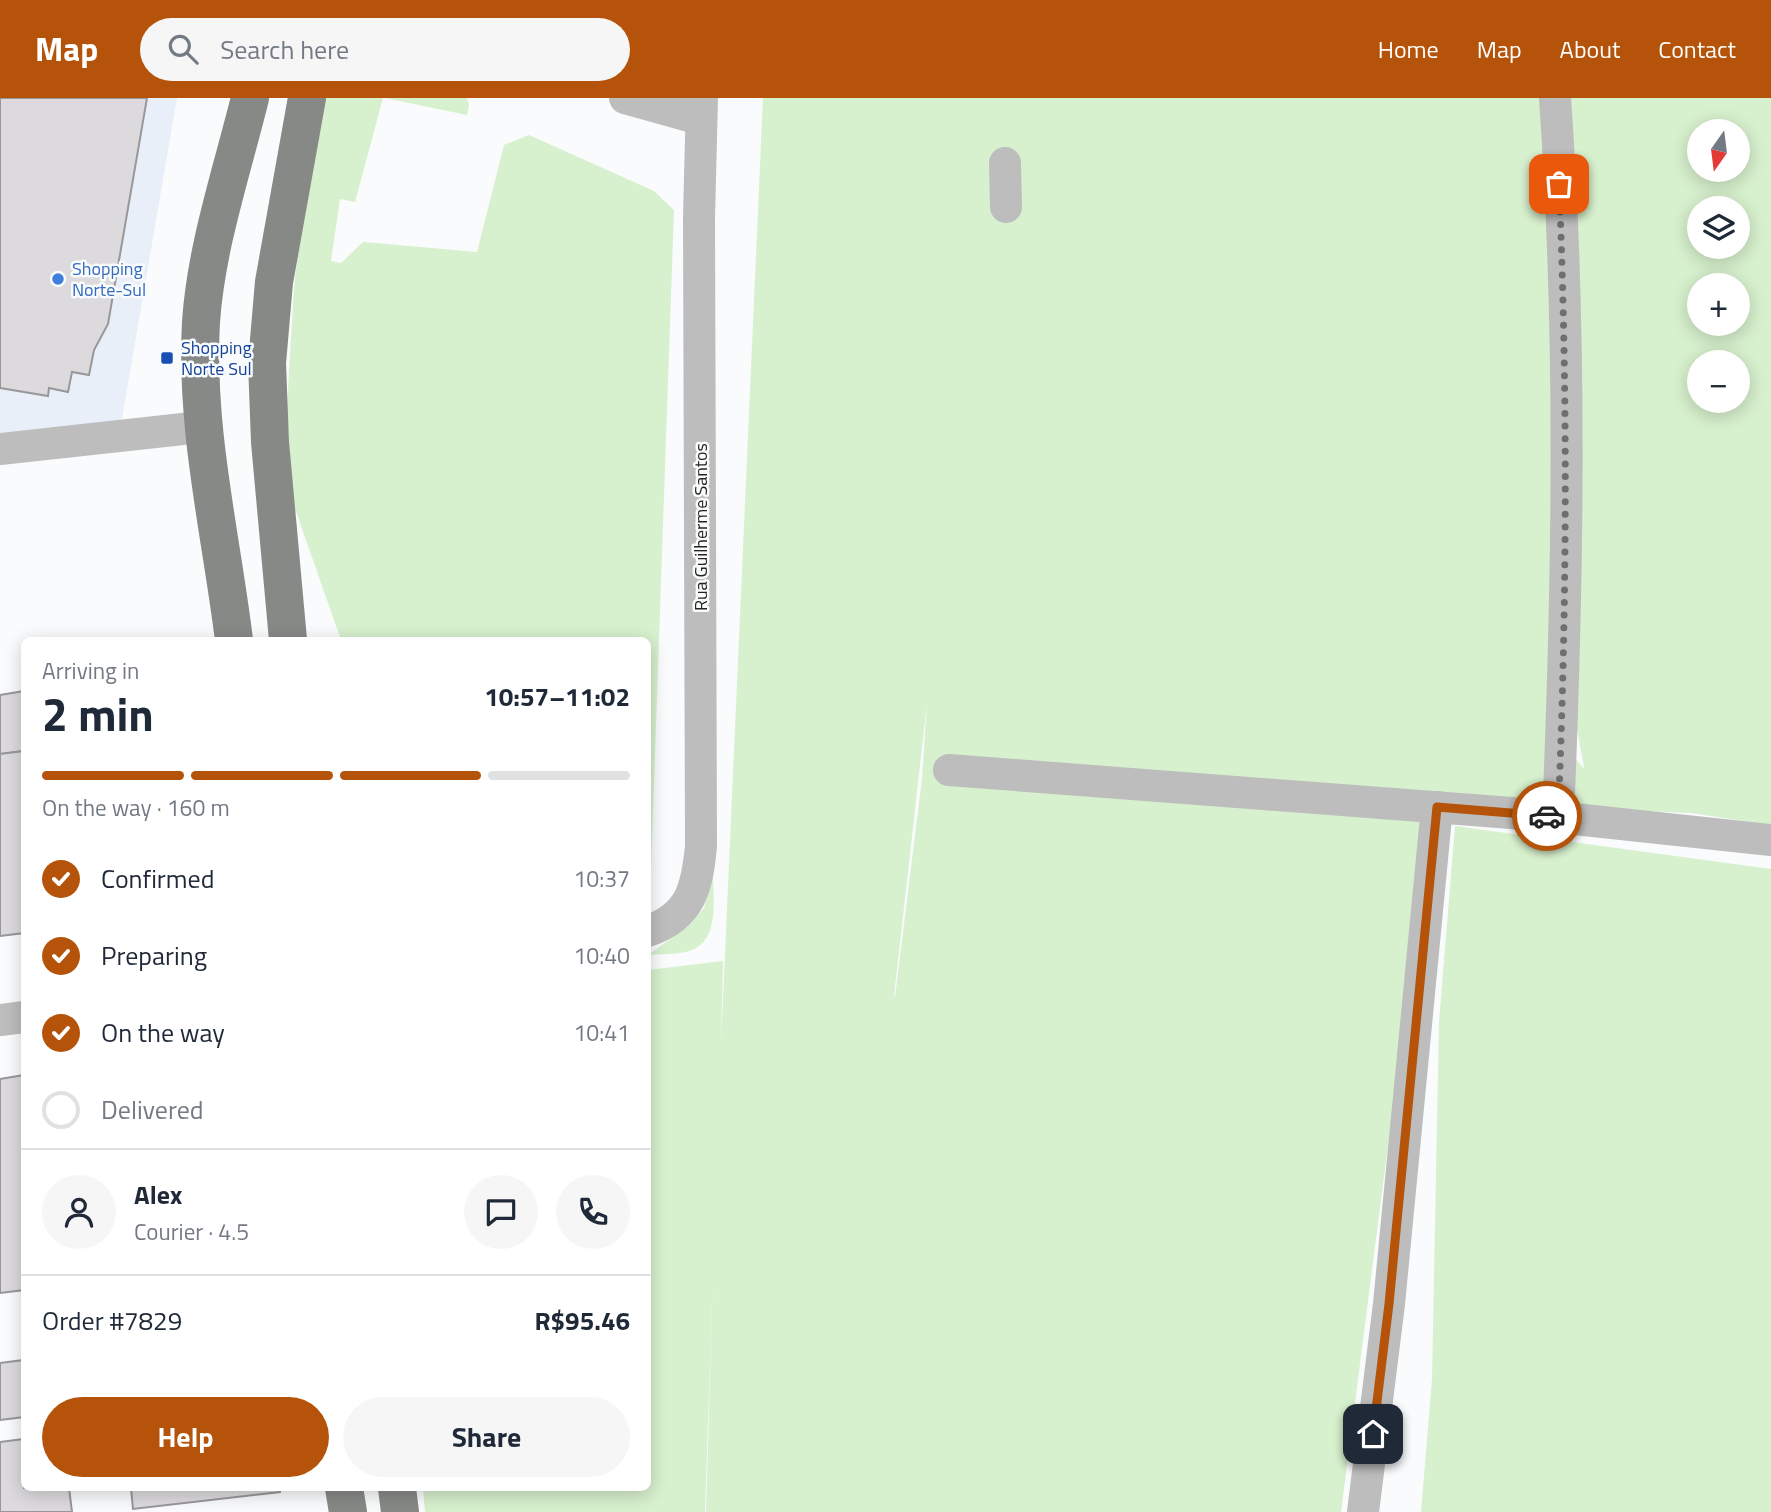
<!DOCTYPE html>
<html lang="en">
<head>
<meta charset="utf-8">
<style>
	:root { --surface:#fff; --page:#f6f6f7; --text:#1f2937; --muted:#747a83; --line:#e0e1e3; --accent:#b45309 }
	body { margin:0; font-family:"Titillium Web",sans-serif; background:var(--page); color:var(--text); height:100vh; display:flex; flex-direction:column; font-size:26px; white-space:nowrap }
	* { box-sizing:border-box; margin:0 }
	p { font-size:23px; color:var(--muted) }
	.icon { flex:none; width:38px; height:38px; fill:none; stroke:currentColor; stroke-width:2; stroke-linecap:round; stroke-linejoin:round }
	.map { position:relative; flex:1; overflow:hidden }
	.side { position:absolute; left:21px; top:539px; width:630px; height:854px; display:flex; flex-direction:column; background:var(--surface); border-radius:10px; box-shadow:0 4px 18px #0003 }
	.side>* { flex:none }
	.needle { width:46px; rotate:194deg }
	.tools { position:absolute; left:1687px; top:21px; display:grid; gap:14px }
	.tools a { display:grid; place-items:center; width:63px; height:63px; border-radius:50%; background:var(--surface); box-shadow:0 4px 18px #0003; font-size:35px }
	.pin { position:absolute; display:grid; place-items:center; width:60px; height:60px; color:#fff; margin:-30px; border-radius:14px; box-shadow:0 4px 10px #0006 }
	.courier { position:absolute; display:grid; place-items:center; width:70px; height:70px; margin:-35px; border:5px solid #b45309; border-radius:50%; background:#fff; color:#222; box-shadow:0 2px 9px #0007 }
	.overview em { font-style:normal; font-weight:700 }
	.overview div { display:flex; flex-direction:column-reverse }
	.overview { display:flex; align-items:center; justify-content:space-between; height:119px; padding:0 21px }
	h1 { font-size:46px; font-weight:700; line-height:52px }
	.bar { display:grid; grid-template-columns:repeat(4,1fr); gap:10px 7px; align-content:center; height:84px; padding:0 21px }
	.bar i { height:9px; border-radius:5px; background:var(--line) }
	.bar .selected { background:var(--accent) }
	.bar p { grid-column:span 4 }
	.line { display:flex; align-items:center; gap:18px; padding:0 21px; border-top:2px solid var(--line) }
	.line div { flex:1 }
	.round { display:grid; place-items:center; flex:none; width:74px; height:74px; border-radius:37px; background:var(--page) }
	ol { padding:0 21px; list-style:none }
	li { display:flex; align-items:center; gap:21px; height:77px }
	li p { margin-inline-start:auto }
	li .icon { padding:7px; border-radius:50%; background:var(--accent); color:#fff; stroke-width:4 }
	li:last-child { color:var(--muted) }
	li i { width:38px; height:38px; border:4px solid var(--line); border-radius:50% }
	.cta { display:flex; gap:14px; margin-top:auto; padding:14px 21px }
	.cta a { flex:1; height:80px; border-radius:42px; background:var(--accent); color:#fff; font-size:28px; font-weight:700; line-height:80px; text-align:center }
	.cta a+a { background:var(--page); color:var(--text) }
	header { display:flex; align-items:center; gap:42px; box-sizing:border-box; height:98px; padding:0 35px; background:var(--accent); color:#fff }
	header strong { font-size:33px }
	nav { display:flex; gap:38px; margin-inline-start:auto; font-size:24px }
	.search { width:490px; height:63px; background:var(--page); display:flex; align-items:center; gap:18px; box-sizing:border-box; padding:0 24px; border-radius:38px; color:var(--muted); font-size:26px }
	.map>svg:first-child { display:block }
	.built { fill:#e8eff8 }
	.green { fill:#d7f0cd; fill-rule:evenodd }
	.building { fill:#dcdadd; stroke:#989799; stroke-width:2 }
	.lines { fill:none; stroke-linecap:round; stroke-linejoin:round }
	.minor { stroke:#bcbdbc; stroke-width:32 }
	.major { stroke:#878987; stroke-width:38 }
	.done { stroke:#6e6f70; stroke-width:7; stroke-dasharray:0 12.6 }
	.route { stroke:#b45309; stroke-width:9 }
	.shop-dot { fill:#3f7fe0; stroke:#f9fbfd; stroke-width:2.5 }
	.transit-dot { fill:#1a4fb4; stroke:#f9fbfd; stroke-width:2.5 }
	.labels { text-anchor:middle; stroke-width:5; stroke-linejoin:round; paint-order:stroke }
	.shop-label { font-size:18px; fill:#366cbe; stroke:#f9fbfd; text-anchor:start }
	.transit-label { font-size:18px; fill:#164399; stroke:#f9fbfd; text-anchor:start }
	.street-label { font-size:18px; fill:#232424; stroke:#f9fbfd }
</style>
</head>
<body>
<header>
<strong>Map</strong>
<div class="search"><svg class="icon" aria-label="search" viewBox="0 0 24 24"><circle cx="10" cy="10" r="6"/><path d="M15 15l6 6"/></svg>Search here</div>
<nav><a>Home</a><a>Map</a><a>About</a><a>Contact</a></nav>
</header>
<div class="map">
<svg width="1771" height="1414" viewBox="0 0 1771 1414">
	<rect width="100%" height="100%" fill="#f9fbfd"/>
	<!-- built -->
	<polygon class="built" points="0,0 177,0 120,332 0,341"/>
	<!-- green -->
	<g class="green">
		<polygon points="324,0 383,0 355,104 340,101 331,163 341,165 363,144 477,154 504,47 529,37 654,93 674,112 651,770 648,774 648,542 341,542 293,405 287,310 294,188 306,91"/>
		<polygon points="385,0 467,0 469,7 467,17"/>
		<path d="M 763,0 L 1771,0 L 1771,727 L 1691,715 L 1432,704 L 1341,1414 L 706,1414 L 713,1174 L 705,1414 L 425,1414 L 423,1390 L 648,1390 L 648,872 L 723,863 L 721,946 ZM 1699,33 L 1738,33 L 1738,72 L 1699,72 ZM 1699,110 L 1738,110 L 1738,149 L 1699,149 ZM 1699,187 L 1738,187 L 1738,226 L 1699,226 ZM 1699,264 L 1738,264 L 1738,303 L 1699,303 ZM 1571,599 L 1584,669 L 1583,670 L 1561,642 ZM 927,605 L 922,681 L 895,899 L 894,898 Z"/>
		<polygon points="1455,728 1771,771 1771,1414 1421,1414 1432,1281 1439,924"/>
		<path d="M 713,778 C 713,800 719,837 696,850 C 685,857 661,856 648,857 L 690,827 L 704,810 Z"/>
	</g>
	<!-- building -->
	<g class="building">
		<polygon points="0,0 147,0 108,226 94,252 89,277 72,274 68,294 49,290 48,298 0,290"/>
		<polygon points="24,593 24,653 0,656 0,597"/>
		<polygon points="24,653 24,835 0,838 0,656"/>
		<polygon points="24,977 24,1192 0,1195 0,981"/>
		<polygon points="24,1262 24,1319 0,1322 0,1265"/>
		<polygon points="24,1341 24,1390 69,1390 72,1414 0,1414 0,1344"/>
		<polygon points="131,1390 280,1390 280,1394 133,1411"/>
	</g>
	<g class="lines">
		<!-- minor -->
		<g class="minor">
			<polyline points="625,0 700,21"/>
			<path d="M 1555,0 C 1572,240 1568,480 1558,720"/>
			<polyline points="1005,65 1006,109"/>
			<polyline points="0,351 201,329"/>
			<polyline points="949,672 1537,717 1771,742"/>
			<path d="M 648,833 C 691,818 697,790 701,748 L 699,120 L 702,0"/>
			<polyline points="0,922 24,919"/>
			<polyline points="1363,1414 1389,1206 1437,709"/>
		</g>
		<!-- major -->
		<g class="major">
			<path d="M 234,542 C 221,436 195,332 201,224 C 206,149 232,73 250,0"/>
			<polyline points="288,542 270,344 267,265 274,184 307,0"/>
			<polyline points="344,1390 348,1414"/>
			<polyline points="397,1390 400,1414"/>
		</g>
	</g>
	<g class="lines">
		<!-- done -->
		<path class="done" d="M 1547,718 L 1558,720 C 1567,508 1568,298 1559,86"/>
		<!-- route -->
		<polyline class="route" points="1373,1336 1389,1206 1437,709 1547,718"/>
	</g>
	<!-- markers -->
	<circle class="shop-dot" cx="58" cy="181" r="7"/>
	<rect class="transit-dot" x="160" y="253" width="14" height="14" rx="3.5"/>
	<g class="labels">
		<!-- shop labels -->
		<g class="shop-label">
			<text x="72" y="177">Shopping<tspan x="72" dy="21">Norte-Sul</tspan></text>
		</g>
		<!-- transit labels -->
		<g class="transit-label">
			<text x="181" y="256">Shopping<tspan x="181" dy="21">Norte Sul</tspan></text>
		</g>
		<!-- street labels -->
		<g class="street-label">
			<text transform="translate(701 429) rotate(-90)" y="6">Rua Guilherme Santos</text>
		</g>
	</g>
</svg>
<div class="tools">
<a><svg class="needle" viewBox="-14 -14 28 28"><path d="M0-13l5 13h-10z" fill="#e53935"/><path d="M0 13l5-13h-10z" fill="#747a83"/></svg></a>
<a><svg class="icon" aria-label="layers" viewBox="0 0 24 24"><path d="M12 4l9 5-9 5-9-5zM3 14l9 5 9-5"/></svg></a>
<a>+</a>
<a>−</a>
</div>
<div class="pin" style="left:1559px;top:86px;background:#ea580c"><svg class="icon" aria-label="bag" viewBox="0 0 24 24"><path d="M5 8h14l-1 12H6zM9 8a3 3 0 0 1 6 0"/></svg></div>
<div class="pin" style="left:1373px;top:1336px;background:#1f2937"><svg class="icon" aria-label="home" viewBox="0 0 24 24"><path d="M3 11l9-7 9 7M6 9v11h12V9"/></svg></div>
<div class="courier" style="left:1547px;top:718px"><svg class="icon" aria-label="car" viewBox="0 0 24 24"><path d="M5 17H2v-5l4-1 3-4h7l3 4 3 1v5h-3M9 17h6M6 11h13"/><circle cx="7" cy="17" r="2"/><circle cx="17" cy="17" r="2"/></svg></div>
<section class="side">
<div class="overview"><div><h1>2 min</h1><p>Arriving in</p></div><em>10:57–11:02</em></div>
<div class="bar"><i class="selected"></i><i class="selected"></i><i class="selected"></i><i></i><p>On the way · 160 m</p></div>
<ol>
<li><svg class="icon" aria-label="check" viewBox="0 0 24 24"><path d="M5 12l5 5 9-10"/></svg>Confirmed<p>10:37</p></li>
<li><svg class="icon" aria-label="check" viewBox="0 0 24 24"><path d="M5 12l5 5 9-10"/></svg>Preparing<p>10:40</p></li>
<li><svg class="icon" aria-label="check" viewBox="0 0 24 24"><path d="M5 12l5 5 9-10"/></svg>On the way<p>10:41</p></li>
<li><i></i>Delivered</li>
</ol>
<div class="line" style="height:126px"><a class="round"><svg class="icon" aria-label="person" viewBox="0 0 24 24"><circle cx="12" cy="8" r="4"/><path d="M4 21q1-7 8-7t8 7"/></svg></a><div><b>Alex</b><p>Courier · 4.5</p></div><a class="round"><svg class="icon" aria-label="chat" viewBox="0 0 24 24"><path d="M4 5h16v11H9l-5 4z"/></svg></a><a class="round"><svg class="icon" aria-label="phone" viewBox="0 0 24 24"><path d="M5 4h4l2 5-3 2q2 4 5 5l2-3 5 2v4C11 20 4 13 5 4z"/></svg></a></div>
<div class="line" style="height:91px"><div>Order #7829</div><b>R$95.46</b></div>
<div class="cta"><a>Help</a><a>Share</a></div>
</section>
</div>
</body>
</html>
